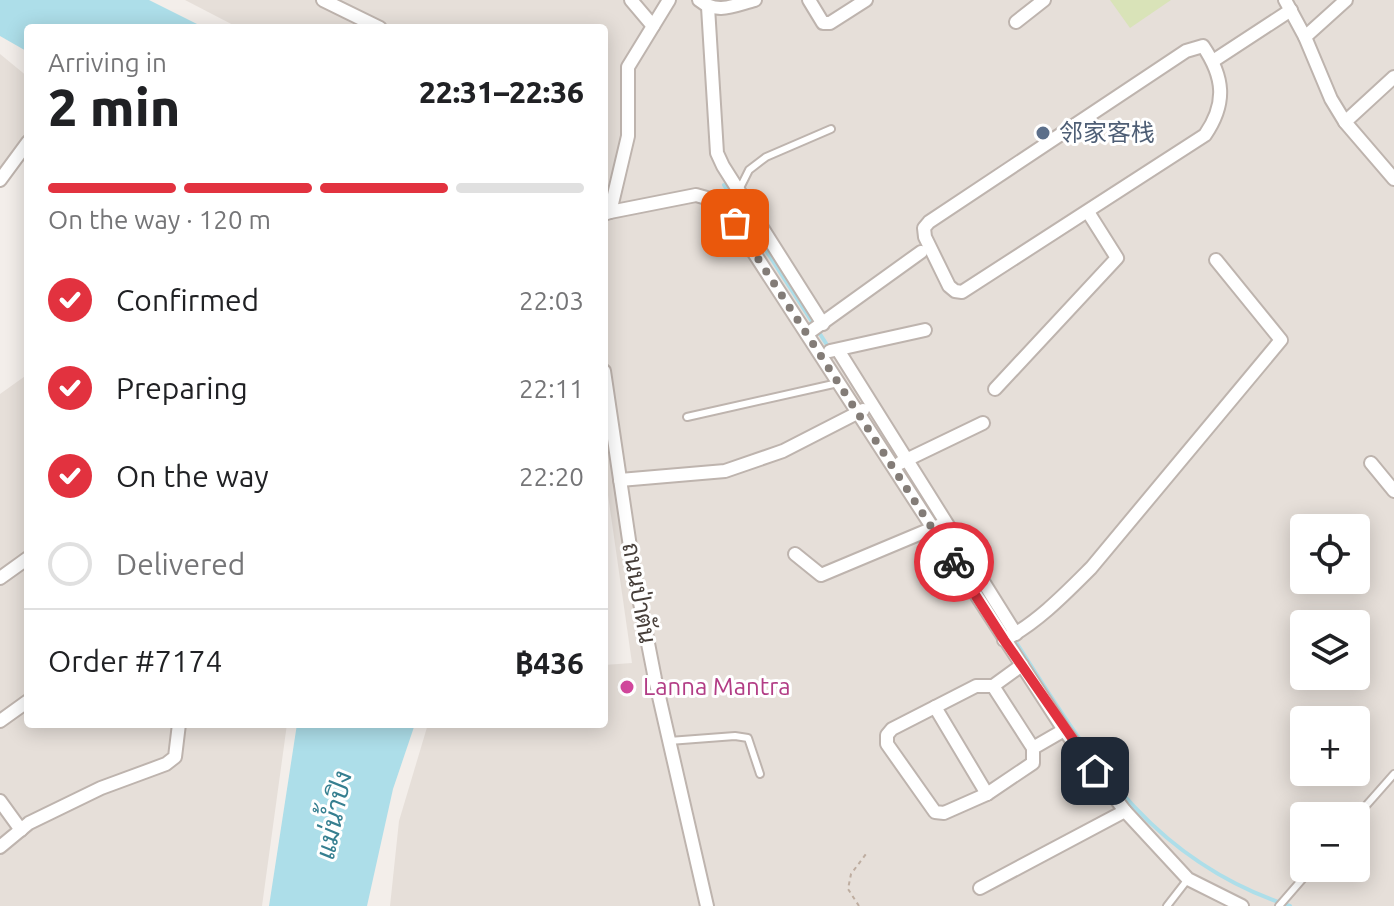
<!DOCTYPE html>
<html lang="en">
<head>
<meta charset="utf-8">
<style>
	:root { --surface:#fff; --page:#f2f2f2; --text:#202124; --muted:#757577; --line:#e0e0e0; --accent:#e2323f }
	body { margin:0; font-family:Ubuntu,"Noto Sans SC",Sarabun,sans-serif; background:var(--page); color:var(--text); height:100vh; display:flex; flex-direction:column; font-size:30px; white-space:nowrap }
	* { box-sizing:border-box; margin:0 }
	p { font-size:26px; color:var(--muted) }
	.icon { flex:none; width:44px; height:44px; fill:none; stroke:currentColor; stroke-width:2; stroke-linecap:round; stroke-linejoin:round }
	.map { position:relative; flex:1; overflow:hidden }
	.details { position:absolute; left:24px; top:24px; width:584px; height:704px; display:flex; flex-direction:column; background:var(--surface); border-radius:8px; box-shadow:0 4px 20px #0003 }
	.details>* { flex:none }
	.fabs { position:absolute; left:1290px; top:514px; display:grid; gap:16px }
	.fabs a { display:grid; place-items:center; width:80px; height:80px; border-radius:8px; background:var(--surface); box-shadow:0 4px 20px #0003; font-size:40px }
	.pin { position:absolute; display:grid; place-items:center; width:68px; height:68px; color:#fff; margin:-34px; border-radius:16px; box-shadow:0 4px 12px #0006 }
	.courier { position:absolute; display:grid; place-items:center; width:80px; height:80px; margin:-40px; border:6px solid #e2323f; border-radius:50%; background:#fff; color:#222; box-shadow:0 2px 10px #0007 }
	.summary em { font-style:normal; font-weight:800 }
	.summary div { display:flex; flex-direction:column-reverse }
	.summary { display:flex; align-items:center; justify-content:space-between; height:136px; padding:0 24px }
	h1 { font-size:52px; font-weight:800; line-height:60px }
	.bar { display:grid; grid-template-columns:repeat(4,1fr); gap:12px 8px; align-content:center; height:96px; padding:0 24px }
	.bar i { height:10px; border-radius:6px; background:var(--line) }
	.bar .on { background:var(--accent) }
	.bar p { grid-column:span 4 }
	.line { display:flex; align-items:center; gap:20px; padding:0 24px; border-top:2px solid var(--line) }
	.line div { flex:1 }
	ol { padding:0 24px; list-style:none }
	li { display:flex; align-items:center; gap:24px; height:88px }
	li p { margin-inline-start:auto }
	li .icon { padding:8px; border-radius:50%; background:var(--accent); color:#fff; stroke-width:4 }
	li:last-child { color:var(--muted) }
	li i { width:44px; height:44px; border:4px solid var(--line); border-radius:50% }
	.map>svg:first-child { display:block }
	.residential { fill:#e6dfd9; fill-rule:evenodd }
	.green { fill:#d9e3b8 }
	.water { fill:#addee9 }
	.lines { fill:none; stroke-linecap:round; stroke-linejoin:round }
	.stream { stroke:#addee9; stroke-width:4 }
	.service-casing { stroke:#beb4ae; stroke-width:10 }
	.minor-casing { stroke:#beb4ae; stroke-width:16 }
	.path { stroke:#beada0; stroke-width:2; stroke-dasharray:4 4; stroke-linecap:butt }
	.service { stroke:#fff; stroke-width:6 }
	.minor { stroke:#fff; stroke-width:12 }
	.done { stroke:#837c77; stroke-width:8; stroke-dasharray:0 14.4 }
	.route { stroke:#e2323f; stroke-width:10 }
	.service-dot { fill:#5c6f8a; stroke:#fff; stroke-width:3 }
	.hotel-dot { fill:#d1479c; stroke:#fff; stroke-width:3 }
	.labels { text-anchor:middle; stroke-width:6; stroke-linejoin:round; paint-order:stroke }
	.service-label { font-size:24px; fill:#4e5e75; stroke:#fff; text-anchor:start }
	.street-label { font-size:24px; fill:#463e39; stroke:#fff }
	.hotel-label { font-size:24px; fill:#b23c85; stroke:#fff; text-anchor:start }
	.water-label { font-size:26px; font-style:italic; fill:#367f90; stroke:#fff }
</style>
</head>
<body>
<div class="map">
<svg width="1394" height="906" viewBox="0 0 1394 906">
	<rect width="100%" height="100%" fill="#f3eeea"/>
	<!-- residential -->
	<g class="residential">
		<path d="M 185,0 L 1394,0 L 1394,906 L 390,906 L 399,821 L 428,724 L 604,724 L 604,665 L 632,663 L 604,467 L 604,28 L 239,28 ZM 1304,528 L 1356,528 L 1356,580 L 1304,580 ZM 1304,624 L 1356,624 L 1356,676 L 1304,676 ZM 1304,720 L 1356,720 L 1356,772 L 1304,772 ZM 1304,816 L 1356,816 L 1356,868 L 1304,868 Z"/>
		<polygon points="0,54 28,77 28,144 0,177"/>
		<polygon points="28,374 28,724 287,724 262,906 0,906 0,394"/>
	</g>
	<!-- green -->
	<polygon class="green" points="1110,0 1171,0 1130,28"/>
	<!-- water -->
	<g class="water">
		<polygon points="0,0 149,0 205,28 28,28 28,52 0,36"/>
		<polygon points="297,724 415,724 393,789 367,906 269,906"/>
	</g>
	<g class="lines">
		<!-- stream -->
		<g class="stream">
			<polyline points="724,185 829,348"/>
			<path d="M 1014,639 C 1089,756 1149,860 1290,906"/>
		</g>
		<!-- service casing -->
		<g class="service-casing">
			<g id="service">
				<polyline points="739,190 749,170 766,157 831,129"/>
				<polyline points="687,417 838,383"/>
				<polyline points="669,741 735,736 748,738 760,774"/>
				<polyline points="1356,817 1394,774"/>
				<polyline points="1167,906 1188,879"/>
				<polyline points="1279,906 1312,868"/>
			</g>
		</g>
		<!-- minor casing -->
		<g class="minor-casing">
			<g id="minor">
				<polyline points="323,0 380,28"/>
				<polyline points="631,0 653,26"/>
				<path d="M 699,0 C 717,15 735,5 755,0"/>
				<polyline points="809,0 823,23 830,23 866,0"/>
				<polyline points="1285,0 1305,37 1331,99 1345,122 1394,179"/>
				<polyline points="708,7 717,153 723,166 823,324"/>
				<polyline points="1016,22 1044,0"/>
				<polyline points="1305,37 1346,0"/>
				<path d="M 1203,46 C 1224,77 1227,103 1205,135 L 962,292 L 955,291 L 949,286 L 925,237 L 924,228 L 929,222 L 1186,51 Z"/>
				<polyline points="1213,61 1291,10"/>
				<polyline points="1345,122 1394,77"/>
				<polyline points="0,180 28,142"/>
				<polyline points="610,212 696,195 721,202 1064,730 1125,811 1188,879 1242,906"/>
				<polyline points="604,214 610,212 628,136 628,67 669,0"/>
				<polyline points="807,334 921,252"/>
				<polyline points="838,350 1016,634"/>
				<polyline points="830,351 925,330"/>
				<polyline points="604,371 633,567 655,679 707,906"/>
				<polyline points="995,389 1117,258 1088,212"/>
				<polyline points="900,463 983,423"/>
				<polyline points="1371,463 1394,491"/>
				<polyline points="620,480 725,471 783,451 863,410"/>
				<polyline points="795,554 821,575 938,526"/>
				<polyline points="0,578 28,558"/>
				<path d="M 1004,640 C 1037,623 1065,594 1091,568 L 1281,340 L 1216,260"/>
				<polyline points="1022,665 993,686 976,686 935,707 987,794 1033,763 1033,748 1059,733"/>
				<polyline points="993,686 1033,748"/>
				<polyline points="935,707 892,729 887,735 887,744 935,812 944,813 987,794"/>
				<polyline points="0,721 28,701"/>
				<polyline points="0,801 21,830"/>
				<polyline points="0,847 29,823 101,788 166,764 175,757 179,724"/>
				<polyline points="980,888 1125,811"/>
			</g>
		</g>
		<!-- path -->
		<polyline class="path" points="859,906 848,889 851,874 866,854"/>
		<!-- service -->
		<use href="#service" class="service"/>
		<!-- minor -->
		<use href="#minor" class="minor"/>
	</g>
	<g class="lines">
		<!-- done -->
		<polyline class="done" points="735,223 954,562"/>
		<!-- route -->
		<polyline class="route" points="954,562 1004,640 1095,771"/>
	</g>
	<!-- markers -->
	<circle class="service-dot" cx="1043" cy="133" r="8"/>
	<circle class="hotel-dot" cx="627" cy="687" r="8"/>
	<g class="labels">
		<!-- service labels -->
		<g class="service-label">
			<text x="1059" y="141">邻家客栈</text>
		</g>
		<!-- street labels -->
		<g class="street-label">
			<text transform="translate(639 593) rotate(80)" y="8">ถนนป่าตัน</text>
		</g>
		<!-- hotel labels -->
		<g class="hotel-label">
			<text x="643" y="695">Lanna Mantra</text>
		</g>
		<!-- water labels -->
		<g class="water-label">
			<text transform="translate(334 815) rotate(-78)" y="9">แม่น้ำปิง</text>
		</g>
	</g>
</svg>
<div class="fabs">
<a><svg class="icon" aria-label="locate" viewBox="0 0 24 24"><circle cx="12" cy="12" r="6"/><path d="M12 2v4M12 18v4M2 12h4M18 12h4"/></svg></a>
<a><svg class="icon" aria-label="layers" viewBox="0 0 24 24"><path d="M12 4l9 5-9 5-9-5zM3 14l9 5 9-5"/></svg></a>
<a>+</a>
<a>−</a>
</div>
<div class="pin" style="left:735px;top:223px;background:#ea580c"><svg class="icon" aria-label="bag" viewBox="0 0 24 24"><path d="M5 8h14l-1 12H6zM9 8a3 3 0 0 1 6 0"/></svg></div>
<div class="pin" style="left:1095px;top:771px;background:#1f2937"><svg class="icon" aria-label="home" viewBox="0 0 24 24"><path d="M3 11l9-7 9 7M6 9v11h12V9"/></svg></div>
<div class="courier" style="left:954px;top:562px"><svg class="icon" aria-label="bike" viewBox="0 0 24 24"><circle cx="6" cy="16" r="4"/><circle cx="18" cy="16" r="4"/><path d="M6 16l4-8h5l3 8M10 8l3 8H6M13 5h3"/></svg></div>
<section class="details">
<div class="summary"><div><h1>2 min</h1><p>Arriving in</p></div><em>22:31–22:36</em></div>
<div class="bar"><i class="on"></i><i class="on"></i><i class="on"></i><i></i><p>On the way · 120 m</p></div>
<ol>
<li><svg class="icon" aria-label="check" viewBox="0 0 24 24"><path d="M5 12l5 5 9-10"/></svg>Confirmed<p>22:03</p></li>
<li><svg class="icon" aria-label="check" viewBox="0 0 24 24"><path d="M5 12l5 5 9-10"/></svg>Preparing<p>22:11</p></li>
<li><svg class="icon" aria-label="check" viewBox="0 0 24 24"><path d="M5 12l5 5 9-10"/></svg>On the way<p>22:20</p></li>
<li><i></i>Delivered</li>
</ol>
<div class="line" style="height:104px"><div>Order #7174</div><b>฿436</b></div>
</section>
</div>
</body>
</html>
